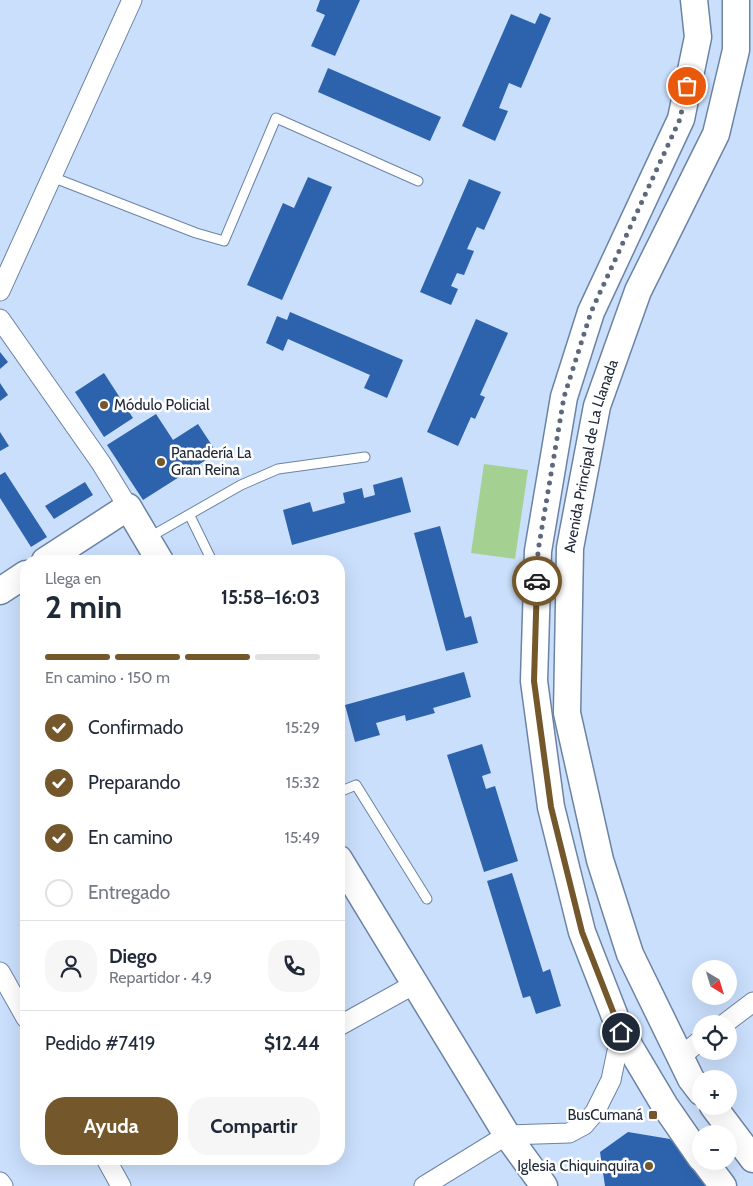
<!DOCTYPE html>
<html lang="es">
<head>
<meta charset="utf-8">
<style>
	:root { --surface:#fff; --page:#f6f6f7; --text:#1f2937; --muted:#747a83; --line:#e0e1e3; --accent:#74582b }
	body { margin:0; font-family:Cabin,sans-serif; background:var(--page); color:var(--text); height:100vh; display:flex; flex-direction:column; font-size:19px; white-space:nowrap }
	* { box-sizing:border-box; margin:0 }
	p { font-size:16px; color:var(--muted) }
	.icon { flex:none; width:28px; height:28px; fill:none; stroke:currentColor; stroke-width:2; stroke-linecap:round; stroke-linejoin:round }
	.map { position:relative; flex:1; overflow:hidden }
	.panel { position:absolute; left:20px; top:555px; width:325px; height:610px; display:flex; flex-direction:column; background:var(--surface); border-radius:20px; box-shadow:0 5px 20px #0002 }
	.panel>* { flex:none }
	.needle { width:32px; rotate:142deg }
	.buttons { position:absolute; left:692px; top:960px; display:grid; gap:10px }
	.buttons a { display:grid; place-items:center; width:45px; height:45px; border-radius:50%; background:var(--surface); box-shadow:0 5px 20px #0002; font-size:25px }
	.pin { position:absolute; display:grid; place-items:center; width:42px; height:42px; color:#fff; margin:-21px; border:2px solid #fff; border-radius:50%; box-shadow:0 1px 5px #0007 }
	.courier { position:absolute; display:grid; place-items:center; width:50px; height:50px; margin:-25px; border:4px solid #74582b; border-radius:50%; background:#fff; color:#222; box-shadow:0 1px 6px #0007 }
	.overview em { font-style:normal; font-weight:700 }
	.overview div { display:flex; flex-direction:column-reverse }
	.overview { display:flex; align-items:center; justify-content:space-between; height:85px; padding:0 25px }
	h1 { font-size:32px; font-weight:700; line-height:38px }
	.bar { display:grid; grid-template-columns:repeat(4,1fr); gap:8px 5px; align-content:center; height:60px; padding:0 25px }
	.bar i { height:6px; border-radius:4px; background:var(--line) }
	.bar .on { background:var(--accent) }
	.bar p { grid-column:span 4 }
	.line { display:flex; align-items:center; gap:12px; padding:0 25px; border-top:1px solid var(--line) }
	.line div { flex:1 }
	.round { display:grid; place-items:center; flex:none; width:52px; height:52px; border-radius:20px; background:var(--page) }
	ol { padding:0 25px; list-style:none }
	li { display:flex; align-items:center; gap:15px; height:55px }
	li p { margin-inline-start:auto }
	li .icon { padding:5px; border-radius:50%; background:var(--accent); color:#fff; stroke-width:4 }
	li:last-child { color:var(--muted) }
	li i { width:28px; height:28px; border:2px solid var(--line); border-radius:50% }
	.primary-button { display:flex; gap:10px; margin-top:auto; padding:10px 25px }
	.primary-button a { flex:1; height:58px; border-radius:20px; background:var(--accent); color:#fff; font-size:20px; font-weight:700; line-height:58px; text-align:center }
	.primary-button a+a { background:var(--page); color:var(--text) }
	.map>svg:first-child { display:block }
	.green { fill:#a4d191 }
	.building { fill:#2d63ac }
	.lines { fill:none; stroke-linecap:round; stroke-linejoin:round }
	.lane-casing { stroke:#6b83a4; stroke-width:11 }
	.street-casing { stroke:#6b83a4; stroke-width:21 }
	.secondary-casing { stroke:#6b83a4; stroke-width:29 }
	.lane { stroke:#fff; stroke-width:9 }
	.street { stroke:#fff; stroke-width:19 }
	.secondary { stroke:#fff; stroke-width:26 }
	.done { stroke:#5c697c; stroke-width:5; stroke-dasharray:0 9 }
	.route { stroke:#74582b; stroke-width:6 }
	.poi-dot { fill:#74582b; stroke:#fefefe; stroke-width:2 }
	.labels { text-anchor:middle; stroke-width:5; stroke-linejoin:round; paint-order:stroke }
	.poi-label { font-size:15px; fill:#202937; stroke:#fefefe; text-anchor:start }
	.street-label { font-size:15px; fill:#202937; stroke:#fefefe }
</style>
</head>
<body>
<div class="map">
<svg width="753" height="1186" viewBox="0 0 753 1186">
	<rect width="100%" height="100%" fill="#cadffc"/>
	<!-- green -->
	<polygon class="green" points="484,464 528,470 515,559 471,553"/>
	<!-- building -->
	<g class="building">
		<polygon points="320,0 360,0 335,56 311,46 325,15 316,11"/>
		<polygon points="540,13 551,18 521,88 509,83 499,108 508,111 495,141 462,126 511,14 535,24"/>
		<polygon points="328,68 441,117 430,141 318,92"/>
		<polygon points="308,177 332,187 282,300 247,285 283,203 294,208"/>
		<polygon points="469,179 501,192 484,230 477,227 467,249 474,251 464,275 457,273 451,286 458,289 451,305 420,292"/>
		<polygon points="290,312 403,360 387,398 364,388 370,375 288,339 283,351 266,343 277,316 287,320"/>
		<polygon points="476,319 508,333 480,395 485,397 475,419 471,417 458,446 427,432"/>
		<polygon points="0,352 8,362 0,369"/>
		<polygon points="104,373 133,418 104,437 75,392"/>
		<polygon points="0,383 8,395 0,401"/>
		<polygon points="156,414 173,440 198,424 217,453 143,500 107,445"/>
		<polygon points="0,432 9,446 0,451"/>
		<polygon points="5,472 47,537 31,547 0,498 0,475"/>
		<polygon points="402,477 411,512 292,545 283,510 310,502 313,512 345,503 343,493 362,488 364,498 375,495 373,485"/>
		<polygon points="85,482 93,495 54,519 45,506"/>
		<polygon points="440,526 465,618 471,616 478,643 446,651 414,533"/>
		<polygon points="339,671 344,689 339,690"/>
		<polygon points="464,672 471,697 433,708 435,713 406,721 405,715 376,723 380,735 355,742 345,705"/>
		<polygon points="482,744 491,773 482,776 486,789 495,786 518,861 484,872 447,755"/>
		<polygon points="512,873 543,972 550,969 561,1006 536,1014 530,996 523,998 487,881"/>
		<polygon points="628,1132 670,1139 708,1179 707,1186 605,1186 600,1152"/>
	</g>
	<g class="lines">
		<!-- lane casing -->
		<g class="lane-casing">
			<g id="lane">
				<polyline points="52,177 196,233 224,241 276,118 418,181"/>
				<polyline points="190,516 212,561"/>
				<polyline points="148,538 241,485 278,469 365,457"/>
				<polyline points="339,792 356,785 427,899"/>
			</g>
		</g>
		<!-- street casing -->
		<g class="street-casing">
			<g id="street">
				<polyline points="0,291 132,0"/>
				<polyline points="0,319 101,463 128,507"/>
				<polyline points="0,972 26,1018"/>
				<polyline points="724,1024 753,1002"/>
				<polyline points="339,1026 413,985"/>
				<polyline points="680,1057 701,1040"/>
				<polyline points="106,1159 121,1186"/>
				<polyline points="0,1182 3,1186"/>
				<polyline points="424,1186 507,1135 569,1133 584,1125 595,1112 611,1080 621,1032"/>
			</g>
		</g>
		<!-- secondary casing -->
		<g class="secondary-casing">
			<g id="secondary">
				<polyline points="694,0 698,37 681,119 591,312 564,397 538,551 534,681 551,807 582,932 621,1032 665,1106 701,1158"/>
				<polyline points="45,561 128,507 160,561"/>
				<polyline points="0,591 26,574"/>
				<polyline points="339,859 507,1135 544,1186"/>
				<path id="s1" d="M 701,1092 L 691,1079 L 630,954 L 600,860 L 567,713 L 570,548 L 597,406 L 638,291 L 716,134 L 736,50 L 736,0"/>
				<polyline points="713,1106 753,1159"/>
				<polyline points="704,1161 723,1186"/>
			</g>
		</g>
		<!-- lane -->
		<use href="#lane" class="lane"/>
		<!-- street -->
		<use href="#street" class="street"/>
		<!-- secondary -->
		<use href="#secondary" class="secondary"/>
	</g>
	<g class="lines">
		<!-- done -->
		<polyline class="done" points="537,581 538,551 564,397 591,312 680,119 687,86"/>
		<!-- route -->
		<polyline class="route" points="537,581 534,681 551,807 582,932 621,1032"/>
	</g>
	<!-- markers -->
	<g class="poi-dot">
		<circle cx="104" cy="405" r="5"/>
		<circle cx="161" cy="462" r="5"/>
		<rect x="648" y="1110" width="10" height="10" rx="2.5"/>
		<circle cx="649" cy="1166" r="5"/>
	</g>
	<g class="labels">
		<!-- poi labels -->
		<g class="poi-label">
			<text x="114" y="410">Módulo Policial</text>
			<text x="171" y="458">Panadería La<tspan x="171" dy="17">Gran Reina</tspan></text>
			<text x="643" y="1120" text-anchor="end">BusCumaná</text>
			<text x="639" y="1171" text-anchor="end">Iglesia Chiquinquira</text>
		</g>
		<!-- street labels -->
		<g class="street-label">
			<text dy="5" stroke="none"><textPath href="#s1" startOffset="664">Avenida Principal de La Llanada</textPath></text>
		</g>
	</g>
</svg>
<div class="buttons">
<a><svg class="needle" viewBox="-14 -14 28 28"><path d="M0-13l5 13h-10z" fill="#e53935"/><path d="M0 13l5-13h-10z" fill="#747a83"/></svg></a>
<a><svg class="icon" aria-label="locate" viewBox="0 0 24 24"><circle cx="12" cy="12" r="6"/><path d="M12 2v4M12 18v4M2 12h4M18 12h4"/></svg></a>
<a>+</a>
<a>−</a>
</div>
<div class="pin" style="left:687px;top:86px;background:#ea580c"><svg class="icon" aria-label="bag" viewBox="0 0 24 24"><path d="M5 8h14l-1 12H6zM9 8a3 3 0 0 1 6 0"/></svg></div>
<div class="pin" style="left:621px;top:1032px;background:#1f2937"><svg class="icon" aria-label="home" viewBox="0 0 24 24"><path d="M3 11l9-7 9 7M6 9v11h12V9"/></svg></div>
<div class="courier" style="left:537px;top:581px"><svg class="icon" aria-label="car" viewBox="0 0 24 24"><path d="M5 17H2v-5l4-1 3-4h7l3 4 3 1v5h-3M9 17h6M6 11h13"/><circle cx="7" cy="17" r="2"/><circle cx="17" cy="17" r="2"/></svg></div>
<section class="panel">
<div class="overview"><div><h1>2 min</h1><p>Llega en</p></div><em>15:58–16:03</em></div>
<div class="bar"><i class="on"></i><i class="on"></i><i class="on"></i><i></i><p>En camino · 150 m</p></div>
<ol>
<li><svg class="icon" aria-label="check" viewBox="0 0 24 24"><path d="M5 12l5 5 9-10"/></svg>Confirmado<p>15:29</p></li>
<li><svg class="icon" aria-label="check" viewBox="0 0 24 24"><path d="M5 12l5 5 9-10"/></svg>Preparando<p>15:32</p></li>
<li><svg class="icon" aria-label="check" viewBox="0 0 24 24"><path d="M5 12l5 5 9-10"/></svg>En camino<p>15:49</p></li>
<li><i></i>Entregado</li>
</ol>
<div class="line" style="height:90px"><a class="round"><svg class="icon" aria-label="person" viewBox="0 0 24 24"><circle cx="12" cy="8" r="4"/><path d="M4 21q1-7 8-7t8 7"/></svg></a><div><b>Diego</b><p>Repartidor · 4.9</p></div><a class="round"><svg class="icon" aria-label="phone" viewBox="0 0 24 24"><path d="M5 4h4l2 5-3 2q2 4 5 5l2-3 5 2v4C11 20 4 13 5 4z"/></svg></a></div>
<div class="line" style="height:65px"><div>Pedido #7419</div><b>$12.44</b></div>
<div class="primary-button"><a>Ayuda</a><a>Compartir</a></div>
</section>
</div>
</body>
</html>
